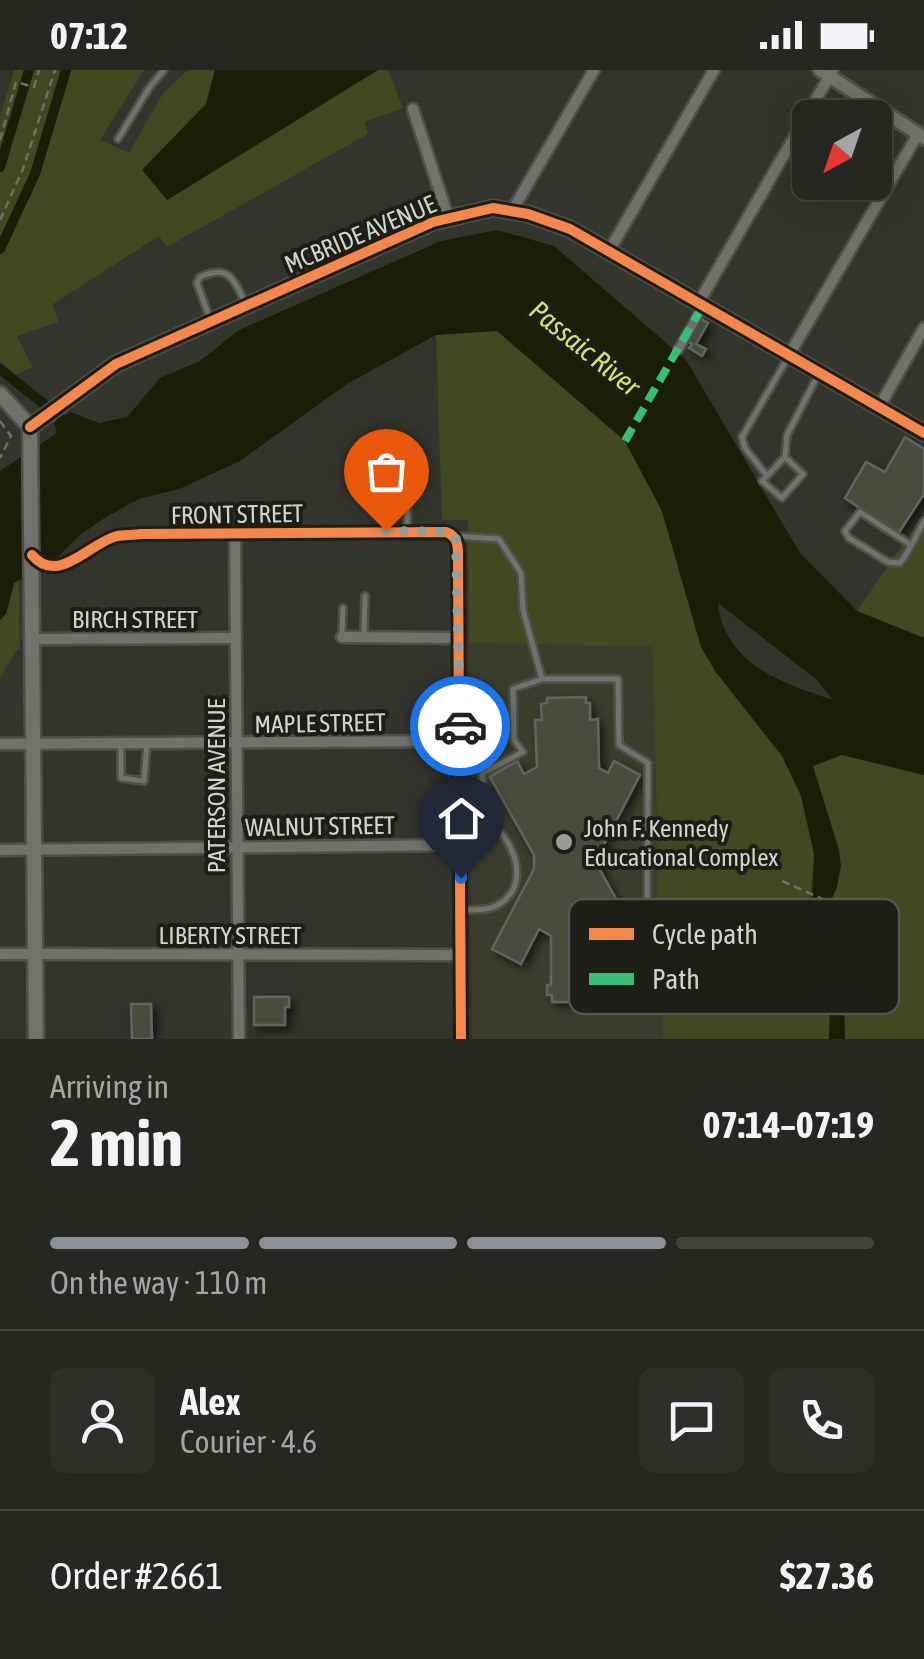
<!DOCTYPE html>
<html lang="en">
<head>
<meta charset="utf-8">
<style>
	:root { --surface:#262722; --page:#2e2f2a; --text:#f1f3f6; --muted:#a4a5a5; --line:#424440; --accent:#8c9099 }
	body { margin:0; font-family:"Asap Condensed",sans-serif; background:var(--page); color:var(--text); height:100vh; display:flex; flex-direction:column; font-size:38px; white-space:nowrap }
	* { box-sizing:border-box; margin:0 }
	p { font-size:32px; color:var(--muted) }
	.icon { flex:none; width:55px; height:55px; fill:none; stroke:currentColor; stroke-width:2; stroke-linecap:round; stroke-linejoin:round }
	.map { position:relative; height:969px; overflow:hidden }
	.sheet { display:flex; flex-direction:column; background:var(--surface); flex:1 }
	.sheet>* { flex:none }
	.needle { width:65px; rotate:220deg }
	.controls { position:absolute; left:792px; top:30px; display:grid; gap:20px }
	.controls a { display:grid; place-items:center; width:100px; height:100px; border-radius:15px; background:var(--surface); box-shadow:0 5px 25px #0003,0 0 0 2px var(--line); font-size:50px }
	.pin { position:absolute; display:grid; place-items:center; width:85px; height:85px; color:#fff; margin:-102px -42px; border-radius:50% 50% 50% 0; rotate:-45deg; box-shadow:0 0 10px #0007 }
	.pin .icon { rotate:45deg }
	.courier { position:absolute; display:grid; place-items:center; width:100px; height:100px; margin:-50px; border:8px solid #1a73e8; border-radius:50%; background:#fff; color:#222; box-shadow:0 2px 12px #0007 }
	.overview em { font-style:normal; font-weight:700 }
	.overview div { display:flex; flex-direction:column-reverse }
	.overview { display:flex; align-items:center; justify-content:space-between; height:170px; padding:0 50px }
	h1 { font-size:65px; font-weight:700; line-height:75px }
	.bar { display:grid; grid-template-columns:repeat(4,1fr); gap:15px 10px; align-content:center; height:120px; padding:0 50px }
	.bar i { height:12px; border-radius:8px; background:var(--line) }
	.bar .selected { background:var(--accent) }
	.bar p { grid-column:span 4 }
	.line { display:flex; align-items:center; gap:25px; padding:0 50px; border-top:2px solid var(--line) }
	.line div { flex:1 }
	.round { display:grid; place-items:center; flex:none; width:105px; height:105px; border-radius:15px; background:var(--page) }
	.status { display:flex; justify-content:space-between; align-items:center; height:70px; padding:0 50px; background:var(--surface); direction:ltr }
	.status svg { height:28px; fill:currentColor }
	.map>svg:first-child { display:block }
	.built { fill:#3c3e2d }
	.green { fill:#434821 }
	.water { fill:#1b1e07; fill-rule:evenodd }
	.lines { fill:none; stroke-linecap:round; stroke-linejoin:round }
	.canal { stroke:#1b1e07; stroke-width:10 }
	.building { fill:#494b3c; stroke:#63645f; stroke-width:2.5; filter:url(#shadow) }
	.service-casing { stroke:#4f504a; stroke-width:10 }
	.pedestrian-casing { stroke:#4f504a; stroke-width:12 }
	.minor-casing { stroke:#4f504a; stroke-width:15 }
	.tertiary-casing { stroke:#4f504a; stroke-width:18 }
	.secondary-casing { stroke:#4f504a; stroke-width:19 }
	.path { stroke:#6e706a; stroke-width:2.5; stroke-dasharray:8 5; stroke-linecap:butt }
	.service { stroke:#71726e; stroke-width:5 }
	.pedestrian { stroke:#71726e; stroke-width:8 }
	.minor { stroke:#71726e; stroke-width:10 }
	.tertiary { stroke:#71726e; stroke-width:12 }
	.secondary { stroke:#71726e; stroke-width:14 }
	.quiet { stroke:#3abd76; stroke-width:8; stroke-dasharray:15 8; stroke-linecap:butt }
	.cycleway-casing { stroke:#1d1e18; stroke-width:16 }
	.cycleway { stroke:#f5874c; stroke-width:10 }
	.done { stroke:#9a9c95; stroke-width:10; stroke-dasharray:0 18 }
	.route { stroke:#1a73e8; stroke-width:12 }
	.poi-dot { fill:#9a9c95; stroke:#1d1e18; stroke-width:4 }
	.labels { text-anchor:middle; stroke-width:8; stroke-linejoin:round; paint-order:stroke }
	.street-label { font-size:25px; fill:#d2d4cc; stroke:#1d1e18 }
	.poi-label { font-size:25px; fill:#d2d4cc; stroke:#1d1e18; text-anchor:start }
	.water-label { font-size:28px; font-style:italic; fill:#d4e274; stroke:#1d1e18 }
	.key { fill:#1d1e18; stroke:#53554e; stroke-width:2.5 }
	.key-label { font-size:28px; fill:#d2d4cc }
</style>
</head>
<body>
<div class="status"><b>07:12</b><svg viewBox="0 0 49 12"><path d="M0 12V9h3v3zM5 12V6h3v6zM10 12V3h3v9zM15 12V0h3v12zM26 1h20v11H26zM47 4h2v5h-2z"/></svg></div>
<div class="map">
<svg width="924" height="969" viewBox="0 0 924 969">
	<defs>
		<filter id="shadow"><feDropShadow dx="4.5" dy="4.5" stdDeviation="5" flood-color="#0009"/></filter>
	</defs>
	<rect width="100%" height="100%" fill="#33342e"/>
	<!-- built -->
	<polygon class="built" points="469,573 652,575 663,969 472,969"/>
	<!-- green -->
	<g class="green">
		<polygon points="14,0 144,0 100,70 129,83 163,23 188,0 215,0 206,34 143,99 167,130 378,0 388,0 403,38 365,52 368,64 167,177 159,166 53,234 58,252 17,266 32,297 15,305 0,291 0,47"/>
		<polygon points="497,260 625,371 662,441 701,577 842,685 924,705 924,969 663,969 652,576 469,573 468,450 442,450 436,265"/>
		<polygon points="924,443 924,568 857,541"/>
		<polygon points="19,510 20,580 15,582 0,609 0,550 6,544 14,513"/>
	</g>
	<!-- water -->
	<g class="water">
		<polygon points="215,0 378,0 167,130 142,100 206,34"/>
		<path d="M 497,160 L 554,176 L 686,290 L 800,483 L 857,541 L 924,568 L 924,705 L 842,685 L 813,696 L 839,780 L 841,796 L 837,817 L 825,845 L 843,899 L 845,969 L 829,969 L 831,897 L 811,837 L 814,784 L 801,726 L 782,686 L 715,601 L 701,577 L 662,441 L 625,371 L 497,261 L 436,265 L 347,314 L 240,391 L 179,419 L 139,429 L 103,449 L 80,465 L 59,486 L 14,513 L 6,544 L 0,550 L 0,401 L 57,363 L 54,353 L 70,342 L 99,353 L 127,347 L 160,308 L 200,291 L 239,260 L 441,171 ZM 718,533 L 817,610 L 833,630 C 784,614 724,594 718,533 Z"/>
	</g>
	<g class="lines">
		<!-- canal -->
		<g class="canal">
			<polyline points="0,97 29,0"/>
			<polyline points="0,179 35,104 66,0"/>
			<polyline points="0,299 60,347"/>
		</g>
	</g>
	<!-- building -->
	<g class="building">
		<polygon points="700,248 708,253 696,274 706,279 702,286 689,278 692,274 687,271"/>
		<polygon points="905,367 924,379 924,424 898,464 845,428 866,392 885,402"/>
		<polygon points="586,627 586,633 590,633 590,650 598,649 599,698 608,703 614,691 640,705 599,784 599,798 655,899 628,914 598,859 587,865 587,913 592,913 592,925 586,925 586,932 552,932 552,925 547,925 547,915 551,915 551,866 539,859 521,894 492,879 534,799 534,785 490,707 517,691 524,704 537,697 535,650 542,650 541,634 547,633 547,628"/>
		<polygon points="254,927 289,927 289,937 285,937 285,955 254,955"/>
		<polygon points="131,934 151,934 152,969 132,969"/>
	</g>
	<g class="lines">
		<!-- service casing -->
		<g class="service-casing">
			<g id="service">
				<polyline points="118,69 149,18 164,0"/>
				<path d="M 210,249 L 197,213 L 200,207 C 228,194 233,208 245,232"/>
				<polyline points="785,387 762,411 782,428 803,404 785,387 787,365 818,305"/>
				<polyline points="767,406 745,378 742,367 787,289"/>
				<polyline points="407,461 409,378 405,373 362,372 363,396 410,399"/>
				<polyline points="457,466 499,469 521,503 523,540 542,609 513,619 514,670 523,682 482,703 483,754"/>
				<path d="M 911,475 L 860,442 L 845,461 L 849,468 L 888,492 L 900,493 C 910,481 916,465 924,451"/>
				<polyline points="342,564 343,538"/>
				<polyline points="364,565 365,526"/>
				<polyline points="542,609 618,609 619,675 648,693 647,847 648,863 670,905 682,904"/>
				<polyline points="121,675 121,708 144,711 147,674"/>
				<path d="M 461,755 L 493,755 C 514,772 530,813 501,833 C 490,841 474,840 461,840"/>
			</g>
		</g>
		<!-- pedestrian casing -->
		<g class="pedestrian-casing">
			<polyline id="pedestrian" points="678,280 703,236"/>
		</g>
		<!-- minor casing -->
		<g class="minor-casing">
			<g id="minor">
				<polyline points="413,39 448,147"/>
				<polyline points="512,141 594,0"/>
				<polyline points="609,181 714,0"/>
				<polyline points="699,232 833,0"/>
				<polyline points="789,285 918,64"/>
				<polyline points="879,337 924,258"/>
				<polyline points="235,464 239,969"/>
				<path d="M 32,485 C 58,516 89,473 117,466 C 125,465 134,465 141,464 L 446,462 C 460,467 458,480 458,493 L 461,969"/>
				<polyline points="342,567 458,568"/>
				<polyline points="35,569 236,568"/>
				<polyline points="0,674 460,671"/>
				<polyline points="0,780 461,775"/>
				<polyline points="0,884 461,885"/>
			</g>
		</g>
		<!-- tertiary casing -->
		<g class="tertiary-casing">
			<polyline id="tertiary" points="820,0 924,68"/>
		</g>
		<!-- secondary casing -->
		<g class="secondary-casing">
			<g id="secondary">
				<polyline points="0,324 30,357"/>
				<polyline points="30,357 116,294 433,152 493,138 528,144 570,159 924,363"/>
				<polyline points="30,357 36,969"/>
			</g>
		</g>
		<!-- path -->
		<g class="path">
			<polyline points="0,70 16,12 34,17 39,0"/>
			<polyline points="0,150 23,99 55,0"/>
			<polyline points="0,351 11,366 0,388"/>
			<polyline points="782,811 852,842"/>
		</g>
		<!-- service -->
		<use href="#service" class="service"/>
		<!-- pedestrian -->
		<use href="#pedestrian" class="pedestrian"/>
		<!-- minor -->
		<use href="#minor" class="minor"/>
		<!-- tertiary -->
		<use href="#tertiary" class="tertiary"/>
		<!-- secondary -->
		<use href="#secondary" class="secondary"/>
		<!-- quiet -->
		<polyline class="quiet" points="625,371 703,235"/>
		<!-- cycleway casing -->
		<g class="cycleway-casing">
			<g id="cycleway">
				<polyline points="30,357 116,294 433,152 493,138 528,144 570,159 924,363"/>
				<path d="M 32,485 C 58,516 89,473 117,466 C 125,465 134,465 141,464 L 446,462 C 460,467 458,480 458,493 L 461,969"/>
			</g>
		</g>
		<!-- cycleway -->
		<use href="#cycleway" class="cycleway"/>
	</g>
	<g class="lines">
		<!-- done -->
		<polyline class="done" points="386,461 446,462 456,469 460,656"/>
		<!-- route -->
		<polyline class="route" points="460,656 461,808"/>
	</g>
	<!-- markers -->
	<circle class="poi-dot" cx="564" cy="772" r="10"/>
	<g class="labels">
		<!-- street labels -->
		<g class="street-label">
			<text transform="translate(360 164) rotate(-23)" y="9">MCBRIDE AVENUE</text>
			<text transform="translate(237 444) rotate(-1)" y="9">FRONT STREET</text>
			<text x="135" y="558">BIRCH STREET</text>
			<text transform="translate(320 653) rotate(-1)" y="9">MAPLE STREET</text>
			<text transform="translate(216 716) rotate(-90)" y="9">PATERSON AVENUE</text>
			<text transform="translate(320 756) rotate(-1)" y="9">WALNUT STREET</text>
			<text x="230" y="874">LIBERTY STREET</text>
		</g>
		<!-- poi labels -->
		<g class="poi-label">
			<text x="584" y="767">John F. Kennedy<tspan x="584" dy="29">Educational Complex</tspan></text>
		</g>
		<!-- water labels -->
		<g class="water-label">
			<text transform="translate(585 278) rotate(39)" y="10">Passaic River</text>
		</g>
	</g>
	<!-- legend -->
	<rect x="569" y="829" width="330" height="115" rx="15" class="key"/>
	<rect x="589" y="858" width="45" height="12" fill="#f5874c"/>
	<rect x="589" y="903" width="45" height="12" fill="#3abd76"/>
	<g class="key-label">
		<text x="652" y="874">Cycle path</text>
		<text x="652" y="919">Path</text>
	</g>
</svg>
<div class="controls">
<a><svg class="needle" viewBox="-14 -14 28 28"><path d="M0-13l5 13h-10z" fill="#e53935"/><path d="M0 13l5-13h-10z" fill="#a4a5a5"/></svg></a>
</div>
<div class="pin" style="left:386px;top:461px;background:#ea580c"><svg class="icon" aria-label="bag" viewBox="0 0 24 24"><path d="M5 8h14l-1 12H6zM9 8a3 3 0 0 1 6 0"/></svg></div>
<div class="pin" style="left:461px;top:808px;background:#1f2937"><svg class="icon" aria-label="home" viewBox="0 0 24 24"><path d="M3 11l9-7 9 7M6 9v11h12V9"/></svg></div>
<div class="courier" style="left:460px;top:656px"><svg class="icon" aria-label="car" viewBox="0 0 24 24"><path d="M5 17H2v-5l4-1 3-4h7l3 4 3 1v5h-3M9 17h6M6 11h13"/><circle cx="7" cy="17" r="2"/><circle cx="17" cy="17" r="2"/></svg></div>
</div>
<section class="sheet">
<div class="overview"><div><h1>2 min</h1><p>Arriving in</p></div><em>07:14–07:19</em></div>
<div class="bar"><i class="selected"></i><i class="selected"></i><i class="selected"></i><i></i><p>On the way · 110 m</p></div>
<div class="line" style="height:180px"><a class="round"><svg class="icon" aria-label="person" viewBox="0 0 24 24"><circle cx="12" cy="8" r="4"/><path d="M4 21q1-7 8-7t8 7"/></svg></a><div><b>Alex</b><p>Courier · 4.6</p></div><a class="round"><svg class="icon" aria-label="chat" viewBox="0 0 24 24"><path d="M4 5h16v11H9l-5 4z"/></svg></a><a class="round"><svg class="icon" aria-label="phone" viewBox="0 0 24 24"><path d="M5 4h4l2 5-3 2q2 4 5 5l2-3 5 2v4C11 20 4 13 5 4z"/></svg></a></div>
<div class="line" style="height:130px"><div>Order #2661</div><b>$27.36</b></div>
</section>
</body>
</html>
